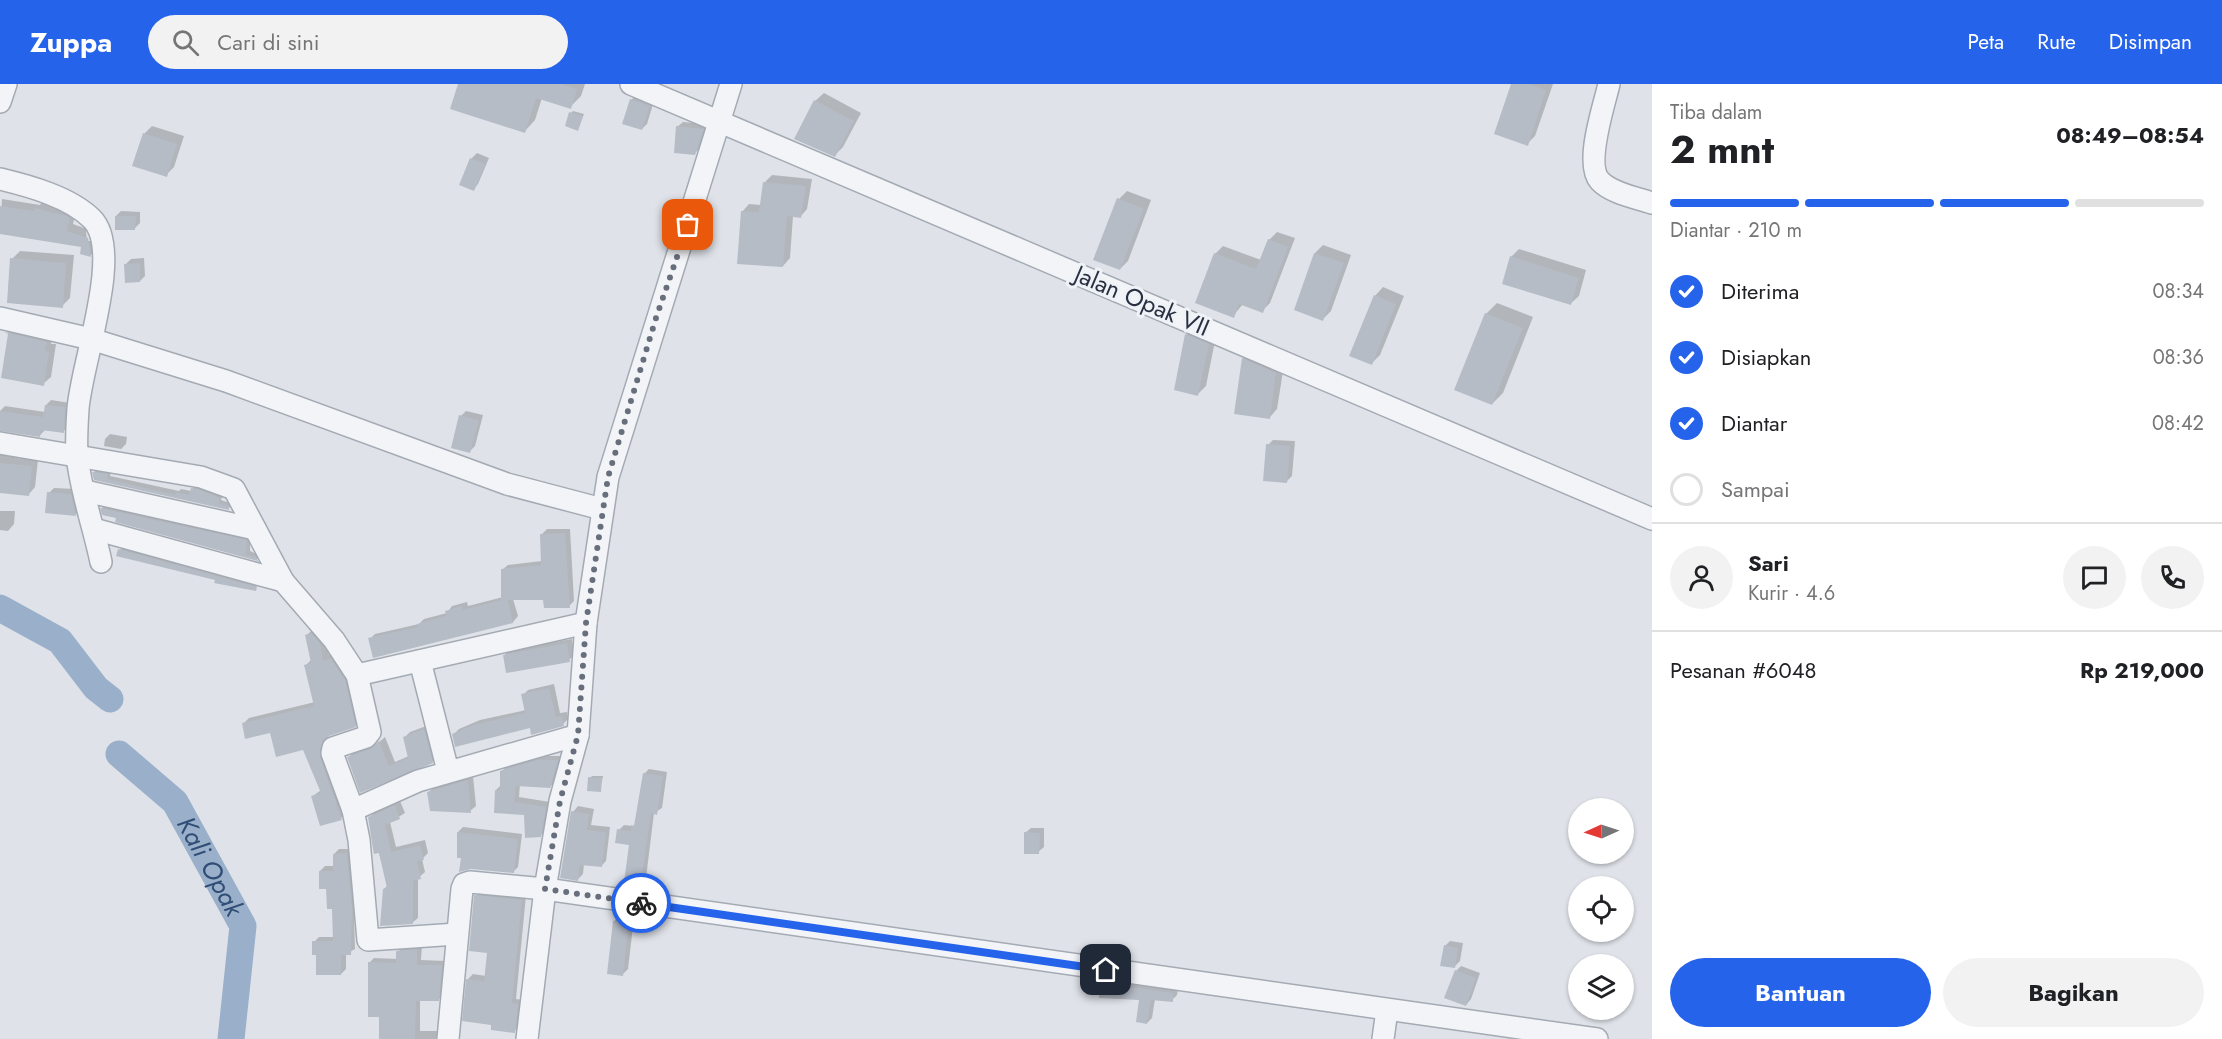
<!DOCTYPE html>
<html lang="id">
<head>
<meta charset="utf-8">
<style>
	:root { --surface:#fff; --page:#f2f2f2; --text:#202124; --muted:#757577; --line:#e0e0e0; --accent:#2563eb }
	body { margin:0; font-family:Jost,sans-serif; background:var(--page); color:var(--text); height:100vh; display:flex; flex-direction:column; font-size:22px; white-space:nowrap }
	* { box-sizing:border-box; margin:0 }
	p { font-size:20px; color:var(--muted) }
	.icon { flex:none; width:33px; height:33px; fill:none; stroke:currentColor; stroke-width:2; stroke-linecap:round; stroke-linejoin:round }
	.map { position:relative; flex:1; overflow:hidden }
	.panel { display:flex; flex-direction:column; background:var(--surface); width:570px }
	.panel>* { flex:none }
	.needle { width:39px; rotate:267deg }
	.buttons { position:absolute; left:1568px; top:714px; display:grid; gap:12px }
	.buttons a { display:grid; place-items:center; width:66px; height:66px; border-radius:50%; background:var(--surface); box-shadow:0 2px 4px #0004; font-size:30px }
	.pin { position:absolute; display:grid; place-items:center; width:51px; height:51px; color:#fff; margin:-26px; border-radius:12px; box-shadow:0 3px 9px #0006 }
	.courier { position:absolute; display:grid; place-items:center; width:60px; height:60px; margin:-30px; border:4px solid #2563eb; border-radius:50%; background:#fff; color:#222; box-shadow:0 2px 8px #0007 }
	.summary em { font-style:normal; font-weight:700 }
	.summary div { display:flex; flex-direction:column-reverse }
	.summary { display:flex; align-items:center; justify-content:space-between; height:102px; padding:0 18px }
	h1 { font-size:39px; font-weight:700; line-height:45px }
	.bar { display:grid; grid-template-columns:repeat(4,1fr); gap:9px 6px; align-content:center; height:72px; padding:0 18px }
	.bar i { height:8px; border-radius:4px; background:var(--line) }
	.bar .selected { background:var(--accent) }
	.bar p { grid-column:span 4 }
	.line { display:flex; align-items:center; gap:15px; padding:0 18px; border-top:2px solid var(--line) }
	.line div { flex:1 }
	.round { display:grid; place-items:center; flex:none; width:63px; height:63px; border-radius:32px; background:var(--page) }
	ol { padding:0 18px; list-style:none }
	li { display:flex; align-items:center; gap:18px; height:66px }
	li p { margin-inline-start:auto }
	li .icon { padding:6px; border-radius:50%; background:var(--accent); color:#fff; stroke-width:4 }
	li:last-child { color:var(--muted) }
	li i { width:33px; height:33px; border:3px solid var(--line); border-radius:50% }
	.button { display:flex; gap:12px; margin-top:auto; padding:12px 18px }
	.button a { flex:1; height:69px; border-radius:36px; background:var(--accent); color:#fff; font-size:24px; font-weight:700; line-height:69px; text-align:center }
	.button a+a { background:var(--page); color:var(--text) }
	header { display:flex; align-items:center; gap:36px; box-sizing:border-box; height:84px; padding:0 30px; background:var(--accent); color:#fff }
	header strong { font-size:28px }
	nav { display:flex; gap:33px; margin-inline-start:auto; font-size:21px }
	.search { width:420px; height:54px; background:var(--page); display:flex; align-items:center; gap:15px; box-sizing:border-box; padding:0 21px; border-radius:33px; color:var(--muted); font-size:22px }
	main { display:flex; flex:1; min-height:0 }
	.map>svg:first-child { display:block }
	.shadow { fill:#0003; fill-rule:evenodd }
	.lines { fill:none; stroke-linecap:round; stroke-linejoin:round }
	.river { stroke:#99afca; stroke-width:27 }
	.building { fill:#b6bcc6 }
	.minor-casing { stroke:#a4aab3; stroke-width:24 }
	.minor { stroke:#f2f4f7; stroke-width:21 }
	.done { stroke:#686f7c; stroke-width:6; stroke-dasharray:0 10.8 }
	.route { stroke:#2563eb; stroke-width:8 }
	.labels { text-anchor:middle; stroke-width:6; stroke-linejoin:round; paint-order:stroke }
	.street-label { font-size:24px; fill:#283041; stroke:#eff2f6 }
	.water-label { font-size:26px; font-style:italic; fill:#304d76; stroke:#eff2f6 }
</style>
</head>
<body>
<header>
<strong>Zuppa</strong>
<div class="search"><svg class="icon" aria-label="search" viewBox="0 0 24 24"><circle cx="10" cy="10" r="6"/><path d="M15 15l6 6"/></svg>Cari di sini</div>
<nav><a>Peta</a><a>Rute</a><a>Disimpan</a></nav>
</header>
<main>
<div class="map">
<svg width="1652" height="955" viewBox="0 0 1652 955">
	<rect width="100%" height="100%" fill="#dfe3e9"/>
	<!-- shadow -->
	<g class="shadow">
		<polygon points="460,0 585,0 581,12 570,23 542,14 535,36 525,47"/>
		<polygon points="1512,0 1553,0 1535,52 1527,60"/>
		<polygon points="824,9 861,29 843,63 835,71 815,17"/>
		<polygon points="637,11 654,17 647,40 642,45 631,16"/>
		<polygon points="573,27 584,30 578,45 571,29"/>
		<polygon points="683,38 708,40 700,64 695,69 677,43"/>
		<polygon points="152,42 184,52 174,83 166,91 144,50"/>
		<polygon points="477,69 489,74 478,100 473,106 471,75"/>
		<polygon points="772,91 812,95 807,125 800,133 793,132 790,174 783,182 742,128 749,120 761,121 765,98"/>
		<polygon points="1127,107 1151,116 1128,177 1120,185 1119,115"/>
		<path d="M 2,115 L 40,121 L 42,118 L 76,127 L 73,140 L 95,148 L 97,165 L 90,172 L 83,162 L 0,149 ZM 86,147 L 89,147 L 90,157 L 87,157 Z"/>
		<polygon points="121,127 140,128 140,139 135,144 116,132"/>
		<polygon points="1277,148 1295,154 1270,219 1262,227 1243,220 1233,232 1215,170 1223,162 1261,176 1269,156"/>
		<polygon points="1323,161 1351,171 1331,227 1323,235 1296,225 1315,169"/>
		<polygon points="1519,165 1586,186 1579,212 1570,220 1511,173"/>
		<polygon points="20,167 74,171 70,214 62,222 12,175"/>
		<polygon points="144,174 145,192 140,197 126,180 131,175"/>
		<polygon points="1383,203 1404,212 1380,271 1372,279 1375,212"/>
		<polygon points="1497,219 1533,233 1503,309 1492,320 1486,230"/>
		<polygon points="13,243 53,251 51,260 56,260 51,293 43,300 2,293 10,249 7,249"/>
		<polygon points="1194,243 1216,252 1206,302 1198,310 1186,251"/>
		<polygon points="1251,267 1284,281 1277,325 1269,334 1243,275"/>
		<polygon points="51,316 70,319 68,342 63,348 45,346 40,351 0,346 0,327 5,322 45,328 46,321"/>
		<polygon points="466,327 483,331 475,362 470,367 461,332"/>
		<polygon points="110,350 127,353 126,360 121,365 104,362 105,355"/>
		<polygon points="1273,356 1295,357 1292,392 1287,397 1268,361"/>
		<polygon points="0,364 17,367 16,374 38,376 35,403 29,410 0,407"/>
		<polygon points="98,385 111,387 110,392 179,407 181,405 191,407 196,401 223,410 221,416 233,420 229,424 95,395 94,388"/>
		<polygon points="54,404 76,405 81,425 76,430 47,428 49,409"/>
		<polygon points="106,420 250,452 250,467 261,472 257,475 117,436 118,433 104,430 102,424"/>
		<polygon points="0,427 15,427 14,440 8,447 0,446"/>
		<polygon points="547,445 570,445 574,517 569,522 545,514 513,515 518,532 513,538 370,555 375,550 419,540 424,535 447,529 452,522 467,518 468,522 503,513 502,486 508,481 542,477 542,450"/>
		<polygon points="124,462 260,499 253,506 120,466"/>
		<polygon points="313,545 325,553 329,571 337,569 350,590 361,636 355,642 328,651 325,660 347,729 341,734 313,712 321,706 304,665 271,647 243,640 249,634 315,618 306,581 312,575 307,551"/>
		<polygon points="572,555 574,571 569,576 504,572 509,566"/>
		<polygon points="554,600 560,629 567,628 568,635 563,640 453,651 459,645 480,636 526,626 523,611 528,606"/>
		<polygon points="429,641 437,673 432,678 361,707 349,673 354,668 377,660 385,653 395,678 409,672 405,653 410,648"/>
		<polygon points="543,672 562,672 555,697 550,703 520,700 519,713 550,718 546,746 540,752 526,729 496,706 501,701 502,687 507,682"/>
		<polygon points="649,685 667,688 662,724 654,729 646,794 641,799 630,760 619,746 624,741 633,742 637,738 644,690"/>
		<polygon points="473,692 476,722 470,727 429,708 434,703"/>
		<polygon points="592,692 603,692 600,707 590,694"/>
		<polygon points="400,717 405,729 390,738 396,763 425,756 428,769 422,775 425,788 418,794 418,834 412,839 384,805 388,801 369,734 374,729"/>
		<polygon points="578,722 594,725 591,741 610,743 606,777 601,782 584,780 583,790 578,795 573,728"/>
		<polygon points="463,743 522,750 518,783 513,788 463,772 458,748"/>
		<polygon points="1031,744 1044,744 1044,763 1038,768 1025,749"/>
		<polygon points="339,765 352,765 355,865 346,870 346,885 341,890 317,870 314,858 319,853 334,853 333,823 320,787 325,782 335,782 334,770"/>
		<polygon points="481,807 526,811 516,915 523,916 520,942 514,947 493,940 468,895 473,890 486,892 488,868 476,812"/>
		<polygon points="619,832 634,834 628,885 623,890 614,837"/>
		<polygon points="1450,857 1463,859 1460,877 1454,883 1445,862"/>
		<polygon points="422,861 421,876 446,877 443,911 438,916 420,915 420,947 440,947 440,955 380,955 380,932 369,879 374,874 398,875 398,868 403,862"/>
		<polygon points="1461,882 1480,889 1471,915 1466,921 1456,887"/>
		<polygon points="1106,895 1178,904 1177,911 1172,916 1155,915 1152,934 1147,939 1141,914 1101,900"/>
	</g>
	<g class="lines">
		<!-- river -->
		<g class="river">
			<polyline points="0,524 60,557 96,604 110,615"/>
			<path id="s1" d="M 119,670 L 175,718 L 243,842 L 231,955"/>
		</g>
	</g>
	<!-- building -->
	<g class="building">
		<polygon points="458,0 562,0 577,5 571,25 536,14 525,49 450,25"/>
		<polygon points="1511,0 1529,0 1546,6 1528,62 1494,50"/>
		<polygon points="630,15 650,22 642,46 622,40"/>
		<polygon points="814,16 854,37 835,73 794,55"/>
		<polygon points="569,28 583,32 578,47 565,42"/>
		<polygon points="676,42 704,45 695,71 674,69"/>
		<polygon points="143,49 177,60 167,93 132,82"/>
		<polygon points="470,74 485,80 474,107 459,101"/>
		<polygon points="763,98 806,102 801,134 787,132 783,183 737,180 741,127 759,128"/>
		<polygon points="1117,114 1144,125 1120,186 1093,176"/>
		<polygon points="0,122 34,127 34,124 67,132 70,134 67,147 88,154 91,173 80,170 81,163 0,150"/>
		<polygon points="115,132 136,132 135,146 115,146"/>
		<polygon points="1268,155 1288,163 1263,229 1239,220 1234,234 1195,219 1214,169 1256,185"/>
		<polygon points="1314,169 1344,179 1323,237 1294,226"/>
		<polygon points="1510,172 1579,194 1571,221 1502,200"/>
		<polygon points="10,174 66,179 63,224 7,219"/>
		<polygon points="140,179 140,198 125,199 124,180"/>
		<polygon points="1374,211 1396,220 1372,281 1349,272"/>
		<polygon points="1485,229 1523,244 1492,321 1454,306"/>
		<polygon points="4,248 47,258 45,267 49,267 44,302 1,294 8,250"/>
		<polygon points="1185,250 1209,260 1198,312 1174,306"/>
		<polygon points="1242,274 1276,289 1270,335 1234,330"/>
		<polygon points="45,321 65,323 64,349 41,346 40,353 0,347 0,327 43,333"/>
		<polygon points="459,331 479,336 470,369 451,364"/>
		<polygon points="1266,360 1290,362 1287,399 1263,397"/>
		<polygon points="0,379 32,382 29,412 0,409"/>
		<polygon points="92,388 108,390 107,395 175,411 176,408 189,411 191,404 198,405 220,414 219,420 229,422 229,426 94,396"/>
		<polygon points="47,408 71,410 76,432 45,429"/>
		<polygon points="100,424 247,456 246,471 256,473 258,477 115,438 116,434 102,431"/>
		<polygon points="565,449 570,524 544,524 543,516 508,516 513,539 373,574 368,554 418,543 417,540 446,532 445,527 462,522 463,526 501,516 501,485 541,481 540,450"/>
		<polygon points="118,465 257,503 256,507 214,499 215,496 116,472"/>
		<polygon points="311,549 320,559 323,576 331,575 345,596 356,643 329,652 321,661 320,673 342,736 320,742 311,712 321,709 303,666 276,673 270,649 245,655 242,639 314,622 304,581 311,579 305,551"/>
		<polygon points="567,559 570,578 506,589 503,571"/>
		<polygon points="549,604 556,633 562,632 564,642 531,651 530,644 455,663 452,650 473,641 525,629 521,610"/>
		<polygon points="424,645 433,679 360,709 347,673 370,665 379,657 389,682 408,674 403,653"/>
		<polygon points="537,676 558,676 550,704 516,702 514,718 546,723 541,753 525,754 524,731 494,729 495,706 500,706 500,687"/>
		<polygon points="643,689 663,692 657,731 651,729 641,800 624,798 629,761 615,759 617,745 631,747 631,741 634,742"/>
		<polygon points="588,693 602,694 601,708 587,707"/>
		<polygon points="468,696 471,729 430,727 427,708"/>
		<polygon points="395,721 400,735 385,741 391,768 420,761 424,776 417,777 421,795 413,797 413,840 380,842 383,805 387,804 379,769 374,770 373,765 368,733"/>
		<polygon points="571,727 589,730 587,746 606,748 602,783 580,781 578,797 560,794"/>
		<polygon points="457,748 518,755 514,789 471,785 459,788 461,774 457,774"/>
		<polygon points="1024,748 1040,749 1039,770 1024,770"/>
		<polygon points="347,769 352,824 351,871 341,871 341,891 316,891 316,871 312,871 312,857 333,857 332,825 327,825 326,805 319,805 319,787 333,787 333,770"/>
		<polygon points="474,811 522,816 512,919 518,920 515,949 491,946 491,941 462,937 466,895 484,897 487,869 469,867"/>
		<polygon points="613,837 629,839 623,892 607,890"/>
		<polygon points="1444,861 1458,864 1455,884 1440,882"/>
		<polygon points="417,865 417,881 442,881 439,917 416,917 415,955 379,955 379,933 368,933 368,878 396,879 396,867"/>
		<polygon points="1455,886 1476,894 1466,922 1444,914"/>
		<polygon points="1100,899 1173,909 1173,918 1151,916 1147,940 1136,938 1139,916 1099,914"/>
	</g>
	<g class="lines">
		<!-- minor casing -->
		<g class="minor-casing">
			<g id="minor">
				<polyline points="631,0 1652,435"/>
				<path d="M 1609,0 C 1604,22 1584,80 1600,97 C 1611,109 1637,114 1652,119"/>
				<polyline points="0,18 6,0"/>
				<path d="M 0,95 C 29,102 70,113 92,135 C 124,167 81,280 78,325 C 77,340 76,356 77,371 C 80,405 94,444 101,478"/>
				<polyline points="0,234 91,255 226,297 507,400 602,425"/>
				<polyline points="0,359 201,393 234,405 283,497 334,556 357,591 370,648 366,653 333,664 332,669 353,726"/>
				<polyline points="85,407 255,445"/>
				<polyline points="94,445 283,497"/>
				<polyline points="420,577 448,687"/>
				<polyline points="357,591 586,539"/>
				<polyline points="457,850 368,856 359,756 353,726 418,697 578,651"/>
				<polyline points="448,955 462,805 464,800 470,798 545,805 1597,955"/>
				<polyline points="527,955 545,805 560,717 578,651 586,539 608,393 731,0"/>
				<polyline points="1383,955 1387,926"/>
			</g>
		</g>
		<!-- minor -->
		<use href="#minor" class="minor"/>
	</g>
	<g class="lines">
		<!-- done -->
		<polyline class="done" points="641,819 545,805 560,717 578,651 586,539 608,393 656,234 688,141"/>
		<!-- route -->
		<polyline class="route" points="641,819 1106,886"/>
	</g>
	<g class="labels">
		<!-- street labels -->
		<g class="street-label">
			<text transform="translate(1142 217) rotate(23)" y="8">Jalan Opak VII</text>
		</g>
		<!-- water labels -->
		<g class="water-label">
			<text dy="9" stroke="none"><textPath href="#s1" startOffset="147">Kali Opak</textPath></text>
		</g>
	</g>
</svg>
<div class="buttons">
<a><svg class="needle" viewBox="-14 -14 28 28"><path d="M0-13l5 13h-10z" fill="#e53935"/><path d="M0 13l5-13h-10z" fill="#757577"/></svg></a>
<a><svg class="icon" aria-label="locate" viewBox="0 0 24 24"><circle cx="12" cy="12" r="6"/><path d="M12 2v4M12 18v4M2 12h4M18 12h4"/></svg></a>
<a><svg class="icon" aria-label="layers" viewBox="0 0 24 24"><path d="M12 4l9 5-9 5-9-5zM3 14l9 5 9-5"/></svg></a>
</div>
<div class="pin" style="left:688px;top:141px;background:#ea580c"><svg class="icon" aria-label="bag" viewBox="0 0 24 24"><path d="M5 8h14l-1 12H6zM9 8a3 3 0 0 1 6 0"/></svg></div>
<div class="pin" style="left:1106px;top:886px;background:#1f2937"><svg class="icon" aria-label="home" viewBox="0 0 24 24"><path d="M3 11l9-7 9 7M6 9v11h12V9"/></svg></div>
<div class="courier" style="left:641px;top:819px"><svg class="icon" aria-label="bike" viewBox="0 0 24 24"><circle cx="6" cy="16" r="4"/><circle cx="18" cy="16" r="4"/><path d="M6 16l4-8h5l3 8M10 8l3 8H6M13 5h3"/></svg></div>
</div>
<section class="panel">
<div class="summary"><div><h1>2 mnt</h1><p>Tiba dalam</p></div><em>08:49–08:54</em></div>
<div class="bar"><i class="selected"></i><i class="selected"></i><i class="selected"></i><i></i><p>Diantar · 210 m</p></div>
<ol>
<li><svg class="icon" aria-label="check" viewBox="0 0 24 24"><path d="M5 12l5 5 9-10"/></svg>Diterima<p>08:34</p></li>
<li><svg class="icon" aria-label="check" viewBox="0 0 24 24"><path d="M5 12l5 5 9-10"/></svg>Disiapkan<p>08:36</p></li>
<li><svg class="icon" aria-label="check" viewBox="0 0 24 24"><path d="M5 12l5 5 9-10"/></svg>Diantar<p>08:42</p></li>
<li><i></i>Sampai</li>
</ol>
<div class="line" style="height:108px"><a class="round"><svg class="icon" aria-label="person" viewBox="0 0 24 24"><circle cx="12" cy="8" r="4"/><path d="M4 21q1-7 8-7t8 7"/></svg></a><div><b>Sari</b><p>Kurir · 4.6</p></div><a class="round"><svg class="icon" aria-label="chat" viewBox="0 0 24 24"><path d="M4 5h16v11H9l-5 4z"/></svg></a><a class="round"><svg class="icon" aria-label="phone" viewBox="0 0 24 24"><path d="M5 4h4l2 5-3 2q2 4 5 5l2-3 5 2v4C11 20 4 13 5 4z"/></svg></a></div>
<div class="line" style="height:78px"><div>Pesanan #6048</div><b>Rp 219,000</b></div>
<div class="button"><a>Bantuan</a><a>Bagikan</a></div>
</section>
</main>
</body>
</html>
